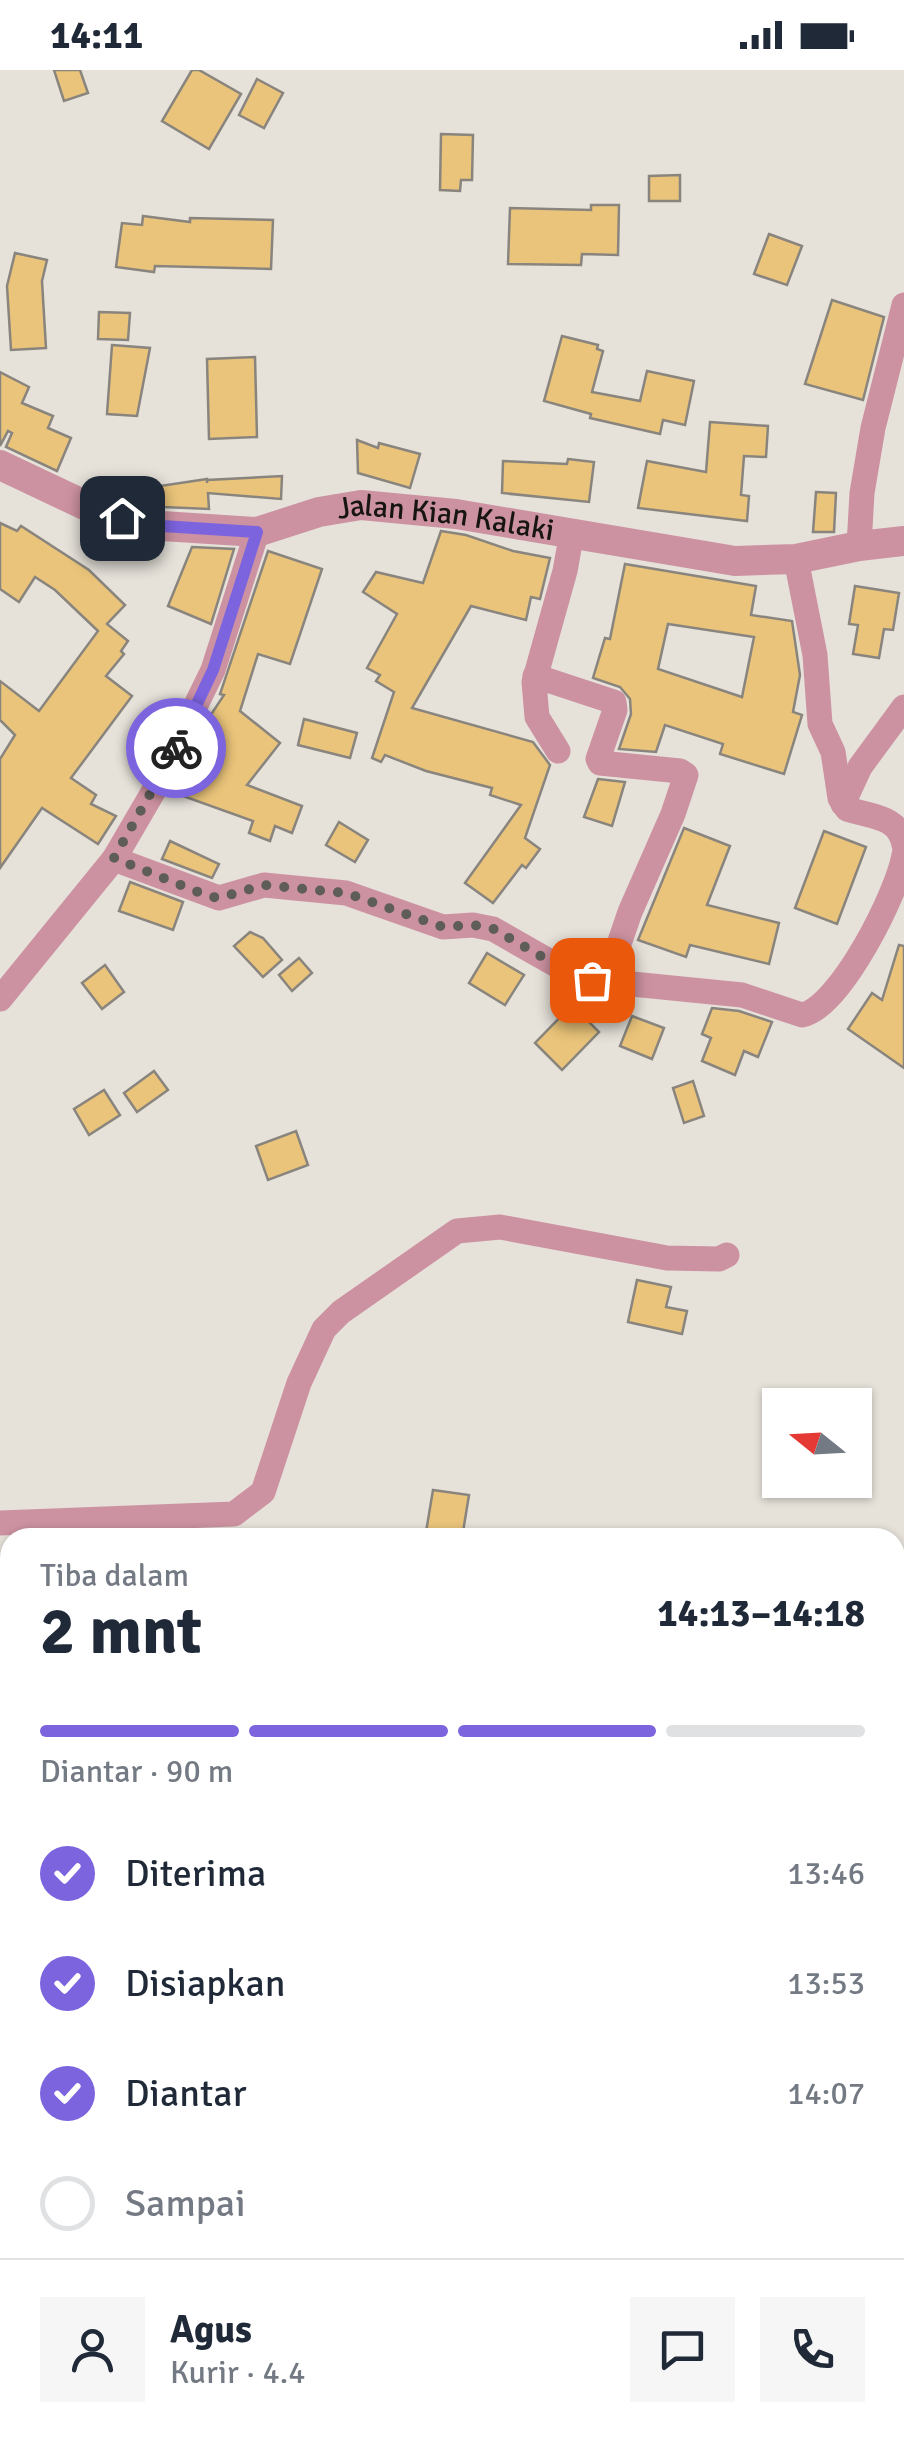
<!DOCTYPE html>
<html lang="id">
<head>
<meta charset="utf-8">
<style>
	:root { --surface:#fff; --page:#f6f6f7; --text:#1f2937; --muted:#747a83; --line:#e0e1e3; --accent:#7c64df }
	body { margin:0; font-family:Signika,sans-serif; background:var(--page); color:var(--text); height:100vh; display:flex; flex-direction:column; font-size:38px; white-space:nowrap }
	* { box-sizing:border-box; margin:0 }
	p { font-size:32px; color:var(--muted) }
	.icon { flex:none; width:55px; height:55px; fill:none; stroke:currentColor; stroke-width:2; stroke-linecap:round; stroke-linejoin:round }
	.map { position:relative; flex:1; overflow:hidden }
	.drawer { position:absolute; left:0px; top:1458px; width:905px; height:932px; display:flex; flex-direction:column; background:var(--surface); border-radius:30px 30px 0 0; box-shadow:0 2px 8px #0004 }
	.drawer>* { flex:none }
	.needle { width:65px; rotate:288deg }
	.fabs { position:absolute; left:762px; top:1318px; display:grid; gap:20px }
	.fabs a { display:grid; place-items:center; width:110px; height:110px; border-radius:0px; background:var(--surface); box-shadow:0 2px 8px #0004; font-size:50px }
	.pin { position:absolute; display:grid; place-items:center; width:85px; height:85px; color:#fff; margin:-42px; border-radius:20px; box-shadow:0 5px 15px #0006 }
	.courier { position:absolute; display:grid; place-items:center; width:100px; height:100px; margin:-50px; border:8px solid #7c64df; border-radius:50%; background:#fff; color:#222; box-shadow:0 2px 12px #0007 }
	.headline em { font-style:normal; font-weight:800 }
	.headline div { display:flex; flex-direction:column-reverse }
	.headline { display:flex; align-items:center; justify-content:space-between; height:170px; padding:0 40px }
	h1 { font-size:65px; font-weight:800; line-height:75px }
	.bar { display:grid; grid-template-columns:repeat(4,1fr); gap:15px 10px; align-content:center; height:120px; padding:0 40px }
	.bar i { height:12px; border-radius:8px; background:var(--line) }
	.bar .on { background:var(--accent) }
	.bar p { grid-column:span 4 }
	.line { display:flex; align-items:center; gap:25px; padding:0 40px; border-top:2px solid var(--line) }
	.line div { flex:1 }
	.round { display:grid; place-items:center; flex:none; width:105px; height:105px; border-radius:0px; background:var(--page) }
	ol { padding:0 40px; list-style:none }
	li { display:flex; align-items:center; gap:30px; height:110px }
	li p { margin-inline-start:auto }
	li .icon { padding:10px; border-radius:50%; background:var(--accent); color:#fff; stroke-width:4 }
	li:last-child { color:var(--muted) }
	li i { width:55px; height:55px; border:5px solid var(--line); border-radius:50% }
	.status { display:flex; justify-content:space-between; align-items:center; height:70px; padding:0 50px; background:var(--surface); direction:ltr }
	.status svg { height:28px; fill:currentColor }
	.map>svg:first-child { display:block }
	.building { fill:#eac47a; stroke:#89857e; stroke-width:2.5; fill-rule:evenodd }
	.lines { fill:none; stroke-linecap:round; stroke-linejoin:round }
	.minor { stroke:#cd92a1; stroke-width:25 }
	.tertiary { stroke:#cd92a1; stroke-width:30 }
	.done { stroke:#5f5d58; stroke-width:10; stroke-dasharray:0 18 }
	.route { stroke:#7c64df; stroke-width:12 }
	.labels { text-anchor:middle; stroke-width:8; stroke-linejoin:round; paint-order:stroke }
	.street-label { font-size:30px; fill:#161512; stroke:#fff }
</style>
</head>
<body>
<div class="status"><b>14:11</b><svg viewBox="0 0 49 12"><path d="M0 12V9h3v3zM5 12V6h3v6zM10 12V3h3v9zM15 12V0h3v12zM26 1h20v11H26zM47 4h2v5h-2z"/></svg></div>
<div class="map">
<svg width="904" height="2389" viewBox="0 0 904 2389">
	<rect width="100%" height="100%" fill="#e6e2da"/>
	<!-- building -->
	<g class="building">
		<polygon points="54,0 80,0 88,23 64,31"/>
		<polygon points="192,0 199,0 241,24 209,79 162,51"/>
		<polygon points="257,9 283,23 264,58 239,45"/>
		<polygon points="441,64 473,65 472,110 461,110 460,121 440,120"/>
		<polygon points="680,105 680,131 649,131 649,106"/>
		<polygon points="591,135 619,135 618,185 582,184 581,195 508,194 510,138 591,140"/>
		<polygon points="143,146 190,152 190,148 273,150 271,199 155,196 154,202 116,197 122,153 142,155"/>
		<polygon points="769,164 802,176 787,215 754,204"/>
		<polygon points="15,183 47,190 42,211 46,278 11,280 7,216"/>
		<polygon points="832,230 884,247 863,330 805,314"/>
		<polygon points="99,242 130,243 128,270 98,269"/>
		<polygon points="562,266 598,275 597,279 603,281 592,322 640,331 647,301 694,311 685,355 663,350 660,364 590,348 591,344 544,331"/>
		<polygon points="112,275 150,278 137,346 107,344"/>
		<polygon points="255,287 257,367 209,369 207,289"/>
		<polygon points="0,302 29,317 22,333 53,346 48,358 71,368 57,401 6,377 12,363 8,361 0,376"/>
		<polygon points="710,352 768,356 766,387 744,386 741,425 749,426 747,451 638,438 647,391 706,402"/>
		<polygon points="357,370 378,378 379,373 420,384 410,418 358,403"/>
		<polygon points="568,389 594,392 589,432 502,423 503,391 567,394"/>
		<polygon points="282,406 281,429 208,423 209,439 163,437 160,416 207,409 207,413 207,410"/>
		<polygon points="816,422 836,423 834,462 813,462"/>
		<polygon points="0,453 17,461 21,456 89,500 125,535 107,554 128,571 121,581 124,584 106,606 132,626 71,708 96,725 91,734 116,746 98,774 42,738 0,798 0,689 15,665 0,650 0,611 39,641 98,561 55,520 35,507 19,532 0,519"/>
		<polygon points="441,461 466,465 513,481 550,488 540,529 531,527 526,550 471,536 412,638 533,672 550,695 525,768 540,779 526,798 522,795 493,833 465,813 521,735 490,725 492,718 426,701 385,685 381,692 372,688 394,622 376,611 380,605 367,598 397,544 363,522 376,502 423,513"/>
		<polygon points="192,477 234,479 211,554 168,536"/>
		<polygon points="268,481 322,499 290,594 258,584 240,641 280,673 247,715 302,736 292,763 275,756 270,771 249,763 253,751 183,726 209,655 206,652 224,625 220,624"/>
		<path d="M 625,494 L 756,516 L 751,545 L 792,551 L 800,605 L 793,642 L 802,645 L 784,704 L 720,684 L 723,674 L 665,655 L 656,682 L 619,679 L 631,644 L 630,629 L 620,617 L 593,608 L 605,568 L 610,569 ZM 668,554 L 754,567 L 742,627 L 658,599 Z"/>
		<polygon points="855,516 899,523 893,560 884,559 879,588 853,584 858,555 849,554"/>
		<polygon points="304,649 357,663 350,688 298,675"/>
		<polygon points="598,709 625,712 612,756 584,747"/>
		<polygon points="339,752 368,770 355,792 326,775"/>
		<polygon points="684,758 730,776 707,835 779,853 769,894 690,875 686,887 638,870"/>
		<polygon points="824,761 866,777 837,854 795,838"/>
		<polygon points="170,771 219,794 212,808 162,789"/>
		<polygon points="130,812 183,832 173,860 119,841"/>
		<polygon points="250,862 263,868 282,890 263,907 234,876"/>
		<polygon points="899,875 904,876 904,998 848,959 872,923 882,930"/>
		<polygon points="487,883 524,905 505,935 469,913"/>
		<polygon points="299,888 312,903 292,921 279,905"/>
		<polygon points="105,895 124,922 102,939 82,913"/>
		<polygon points="572,935 599,962 562,1000 535,973"/>
		<polygon points="712,938 739,941 772,952 758,987 744,981 735,1005 702,991 711,968 702,964"/>
		<polygon points="632,946 664,958 652,989 620,976"/>
		<polygon points="154,1001 168,1020 137,1042 124,1023"/>
		<polygon points="693,1011 704,1046 684,1053 673,1018"/>
		<polygon points="104,1020 120,1045 89,1065 74,1039"/>
		<polygon points="296,1061 308,1095 268,1110 256,1076"/>
		<polygon points="637,1210 671,1217 666,1237 687,1241 682,1264 628,1252"/>
		<polygon points="433,1420 469,1425 462,1468 426,1462"/>
	</g>
	<g class="lines">
		<!-- minor -->
		<g class="minor">
			<polyline points="859,476 862,423 873,358 904,235"/>
			<path d="M 796,489 L 815,585 L 820,654 L 833,682 L 840,728 L 847,739 C 872,747 899,746 904,775"/>
			<polyline points="535,606 614,632 615,640 598,689 600,693 680,701 686,705 673,744 630,842 606,912"/>
			<polyline points="558,681 537,647 534,612 565,501 572,462"/>
			<polyline points="843,734 860,697 904,637"/>
			<path d="M 114,789 L 219,828 L 264,815 L 346,823 L 443,857 L 473,855 L 493,859 L 565,900 L 592,910 L 742,925 L 802,945 C 840,938 898,822 904,785"/>
			<polyline points="0,929 114,789 156,717 213,600 257,462"/>
			<polyline points="0,1453 234,1444 263,1422 299,1313 324,1259 341,1242 457,1161 500,1157 667,1188 719,1189 727,1185"/>
		</g>
		<!-- tertiary -->
		<path class="tertiary" id="s1" d="M 0,395 L 91,438 L 162,456 L 257,462 L 319,442 L 361,435 L 456,444 L 735,491 L 796,489 L 859,476 L 904,471"/>
	</g>
	<g class="lines">
		<!-- done -->
		<polyline class="done" points="176,678 114,788 208,826 219,828 264,815 346,823 443,857 473,855 492,858 565,900 592,910"/>
		<!-- route -->
		<polyline class="route" points="122,448 162,456 257,462 213,600 176,678"/>
	</g>
	<g class="labels">
		<!-- street labels -->
		<g class="street-label">
			<text dy="10" stroke="none"><textPath href="#s1" startOffset="462">Jalan Kian Kalaki</textPath></text>
		</g>
	</g>
</svg>
<div class="fabs">
<a><svg class="needle" viewBox="-14 -14 28 28"><path d="M0-13l5 13h-10z" fill="#e53935"/><path d="M0 13l5-13h-10z" fill="#747a83"/></svg></a>
</div>
<div class="pin" style="left:592px;top:910px;background:#ea580c"><svg class="icon" aria-label="bag" viewBox="0 0 24 24"><path d="M5 8h14l-1 12H6zM9 8a3 3 0 0 1 6 0"/></svg></div>
<div class="pin" style="left:122px;top:448px;background:#1f2937"><svg class="icon" aria-label="home" viewBox="0 0 24 24"><path d="M3 11l9-7 9 7M6 9v11h12V9"/></svg></div>
<div class="courier" style="left:176px;top:678px"><svg class="icon" aria-label="bike" viewBox="0 0 24 24"><circle cx="6" cy="16" r="4"/><circle cx="18" cy="16" r="4"/><path d="M6 16l4-8h5l3 8M10 8l3 8H6M13 5h3"/></svg></div>
<section class="drawer">
<div class="headline"><div><h1>2 mnt</h1><p>Tiba dalam</p></div><em>14:13–14:18</em></div>
<div class="bar"><i class="on"></i><i class="on"></i><i class="on"></i><i></i><p>Diantar · 90 m</p></div>
<ol>
<li><svg class="icon" aria-label="check" viewBox="0 0 24 24"><path d="M5 12l5 5 9-10"/></svg>Diterima<p>13:46</p></li>
<li><svg class="icon" aria-label="check" viewBox="0 0 24 24"><path d="M5 12l5 5 9-10"/></svg>Disiapkan<p>13:53</p></li>
<li><svg class="icon" aria-label="check" viewBox="0 0 24 24"><path d="M5 12l5 5 9-10"/></svg>Diantar<p>14:07</p></li>
<li><i></i>Sampai</li>
</ol>
<div class="line" style="height:180px"><a class="round"><svg class="icon" aria-label="person" viewBox="0 0 24 24"><circle cx="12" cy="8" r="4"/><path d="M4 21q1-7 8-7t8 7"/></svg></a><div><b>Agus</b><p>Kurir · 4.4</p></div><a class="round"><svg class="icon" aria-label="chat" viewBox="0 0 24 24"><path d="M4 5h16v11H9l-5 4z"/></svg></a><a class="round"><svg class="icon" aria-label="phone" viewBox="0 0 24 24"><path d="M5 4h4l2 5-3 2q2 4 5 5l2-3 5 2v4C11 20 4 13 5 4z"/></svg></a></div>
</section>
</div>
</body>
</html>
